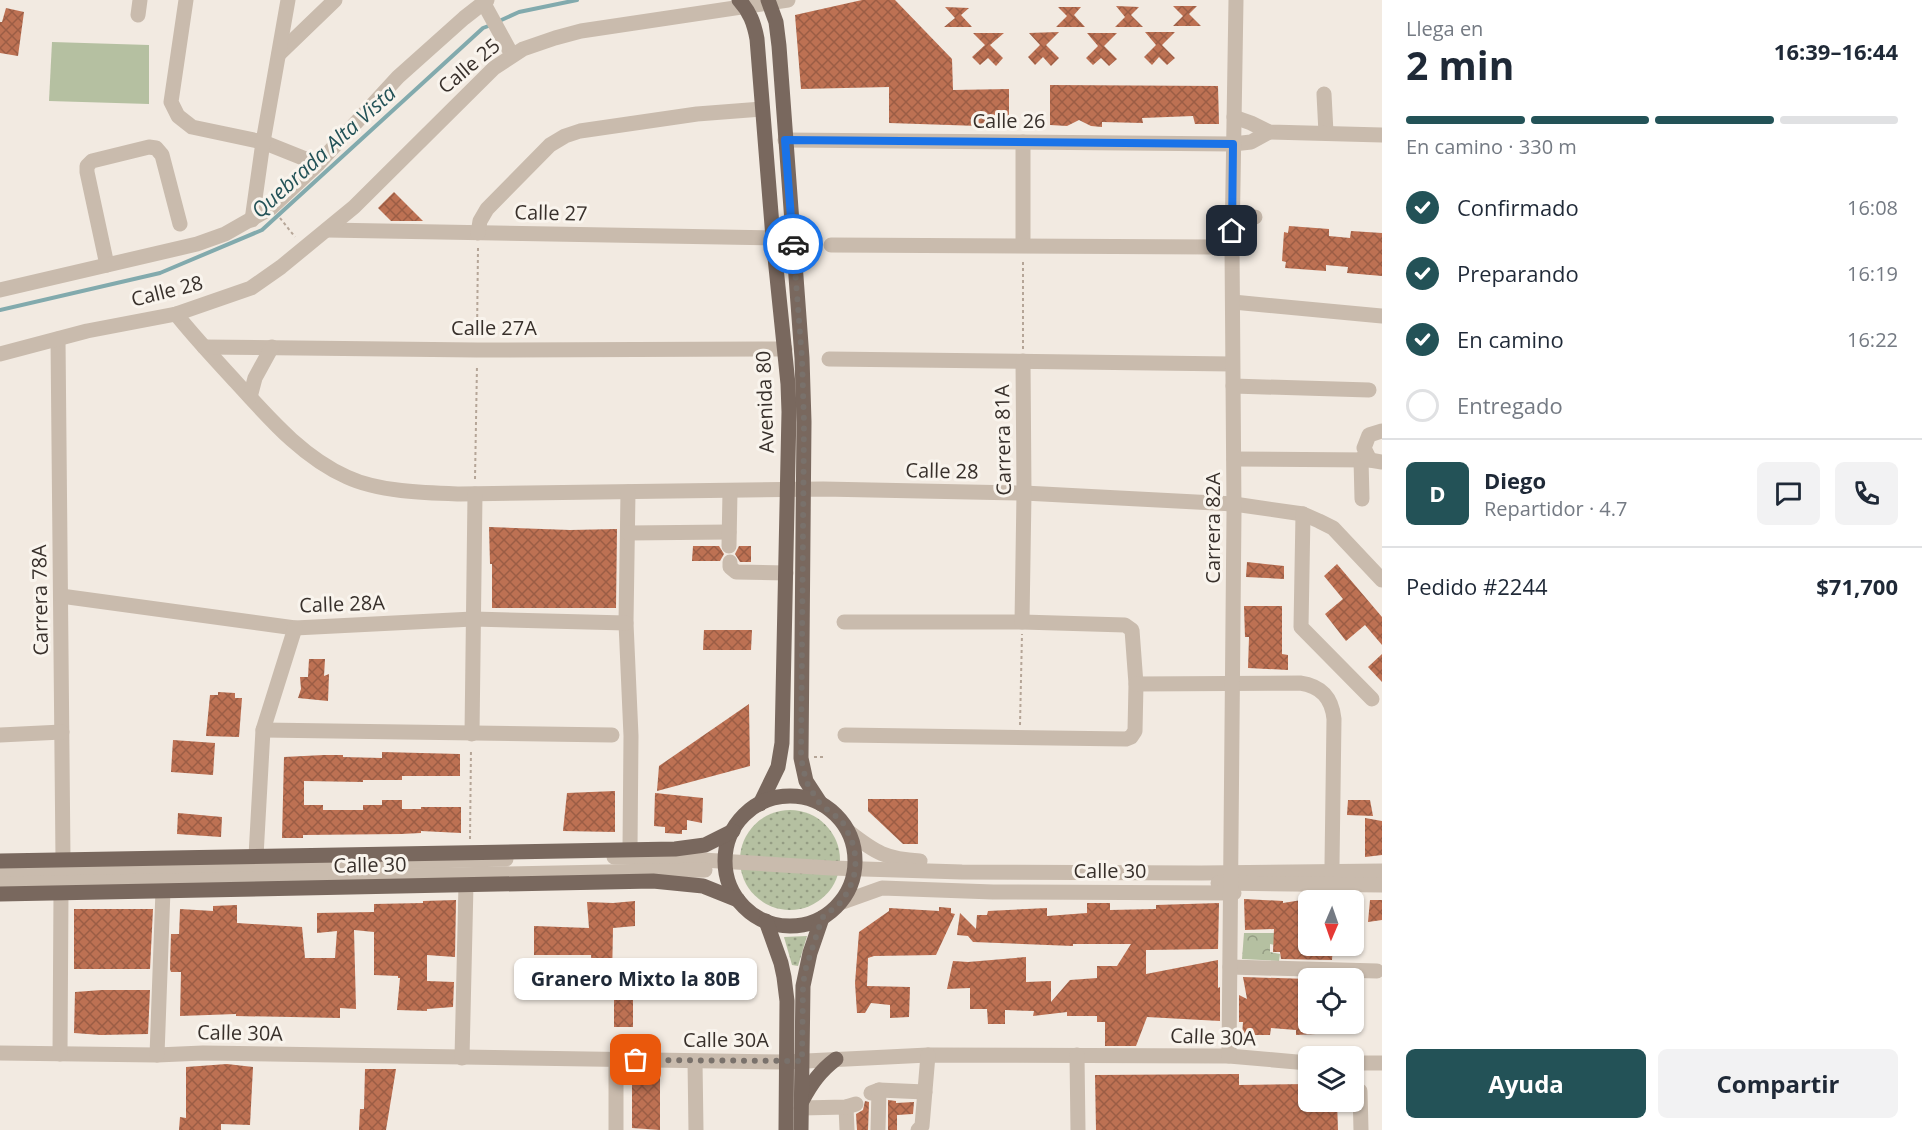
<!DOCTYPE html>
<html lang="es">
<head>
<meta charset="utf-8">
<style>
	:root { --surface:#fff; --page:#f2f2f3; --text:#1f2937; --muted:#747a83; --line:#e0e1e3; --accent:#235257 }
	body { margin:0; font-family:"Open Sans",sans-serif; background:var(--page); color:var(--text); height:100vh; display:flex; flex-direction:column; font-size:22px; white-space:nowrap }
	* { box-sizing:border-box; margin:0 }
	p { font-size:20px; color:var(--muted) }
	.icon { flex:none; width:33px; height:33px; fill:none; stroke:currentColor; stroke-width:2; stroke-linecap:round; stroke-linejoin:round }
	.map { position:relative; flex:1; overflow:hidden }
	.panel { display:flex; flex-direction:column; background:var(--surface); width:540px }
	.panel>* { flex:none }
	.needle { width:39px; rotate:182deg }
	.buttons { position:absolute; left:1298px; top:890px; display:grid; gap:12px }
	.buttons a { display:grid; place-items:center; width:66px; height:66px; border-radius:9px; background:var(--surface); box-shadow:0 2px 4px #0004; font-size:30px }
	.pin { position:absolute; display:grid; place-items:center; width:51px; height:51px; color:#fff; margin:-26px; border-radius:12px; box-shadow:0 3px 9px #0006 }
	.courier { position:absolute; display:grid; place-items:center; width:60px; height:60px; margin:-30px; border:4px solid #1a73e8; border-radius:50%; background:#fff; color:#222; box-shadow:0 2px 8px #0007 }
	.bubble { position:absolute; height:42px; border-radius:9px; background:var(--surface); box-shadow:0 2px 4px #0004; font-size:20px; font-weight:700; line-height:42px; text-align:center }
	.summary em { font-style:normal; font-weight:700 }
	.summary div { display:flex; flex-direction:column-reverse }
	.summary { display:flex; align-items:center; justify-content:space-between; height:102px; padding:0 24px }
	h1 { font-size:39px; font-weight:700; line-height:45px }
	.bar { display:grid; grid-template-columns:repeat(4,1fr); gap:9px 6px; align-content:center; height:72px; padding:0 24px }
	.bar i { height:8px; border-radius:4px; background:var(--line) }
	.bar .selected { background:var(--accent) }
	.bar p { grid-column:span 4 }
	.line { display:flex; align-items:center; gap:15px; padding:0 24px; border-top:2px solid var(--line) }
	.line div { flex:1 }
	.round { display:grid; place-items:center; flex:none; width:63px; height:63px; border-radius:9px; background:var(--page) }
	ol { padding:0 24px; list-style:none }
	li { display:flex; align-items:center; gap:18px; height:66px }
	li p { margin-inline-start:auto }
	li .icon { padding:6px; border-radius:50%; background:var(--accent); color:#fff; stroke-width:4 }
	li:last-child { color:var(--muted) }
	li i { width:33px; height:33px; border:3px solid var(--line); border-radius:50% }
	.primary-button { display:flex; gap:12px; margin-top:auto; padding:12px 24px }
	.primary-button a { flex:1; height:69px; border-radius:9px; background:var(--accent); color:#fff; font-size:24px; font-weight:700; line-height:69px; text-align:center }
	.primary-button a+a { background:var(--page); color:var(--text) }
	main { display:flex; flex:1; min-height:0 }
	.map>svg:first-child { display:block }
	.grass { fill:url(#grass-dots) }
	.park { fill:url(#park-crowns) }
	.pitch { fill:#b5c0a1 }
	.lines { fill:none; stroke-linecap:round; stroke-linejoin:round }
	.stream { stroke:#82aaad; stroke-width:4 }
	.building { fill:url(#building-cross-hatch) }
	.path { stroke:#b5a597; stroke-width:2; stroke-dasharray:3 3; stroke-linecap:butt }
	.minor { stroke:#c9bbad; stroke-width:15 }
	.major { stroke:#79685e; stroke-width:15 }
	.done { stroke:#79716b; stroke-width:6; stroke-dasharray:0 10.8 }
	.route { stroke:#1a73e8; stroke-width:8 }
	.labels { text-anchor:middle; stroke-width:6; stroke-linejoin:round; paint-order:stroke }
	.street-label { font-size:20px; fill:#38302b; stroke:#f9f4ed }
	.water-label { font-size:21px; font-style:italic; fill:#235257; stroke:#f9f4ed }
</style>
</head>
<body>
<main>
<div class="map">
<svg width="1382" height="1130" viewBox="0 0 1382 1130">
	<defs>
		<pattern id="grass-dots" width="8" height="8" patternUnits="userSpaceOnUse" patternTransform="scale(1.5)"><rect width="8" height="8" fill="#b5c0a1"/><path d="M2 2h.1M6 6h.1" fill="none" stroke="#949c83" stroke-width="1.8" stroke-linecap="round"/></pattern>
		<pattern id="park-crowns" width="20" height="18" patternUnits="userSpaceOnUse" patternTransform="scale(1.5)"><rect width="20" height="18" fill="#b5c0a1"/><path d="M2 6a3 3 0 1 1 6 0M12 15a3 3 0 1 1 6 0" fill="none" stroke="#949c83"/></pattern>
		<pattern id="building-cross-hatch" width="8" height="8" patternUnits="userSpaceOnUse" patternTransform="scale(1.5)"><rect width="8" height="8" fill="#bd7153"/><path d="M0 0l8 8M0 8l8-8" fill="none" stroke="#9b5d45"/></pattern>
	</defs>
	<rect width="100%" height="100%" fill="#f2eae1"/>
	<!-- grass -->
	<g class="grass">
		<circle cx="790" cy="860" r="50"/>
		<polygon points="807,936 798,966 792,965 784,937"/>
	</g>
	<!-- park -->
	<polygon class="park" points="1244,933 1280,933 1279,946 1270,944 1270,952 1280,954 1279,961 1242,959"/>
	<!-- pitch -->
	<polygon class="pitch" points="52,42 149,45 149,104 49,101"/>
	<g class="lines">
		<!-- stream -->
		<g class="stream">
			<polyline points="497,22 519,12 577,0"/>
			<polyline points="0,310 160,273 262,230 483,28 491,25"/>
		</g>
	</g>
	<!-- building -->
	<g class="building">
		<polygon points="862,0 895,0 952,59 953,90 1009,89 1009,127 889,123 889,87 801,89 795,15"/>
		<polygon points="1116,6 1139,7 1131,15 1143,27 1115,27 1125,17"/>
		<polygon points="1173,6 1197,6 1189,14 1201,26 1173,26 1183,16"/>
		<polygon points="945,7 969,8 961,15 972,27 944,27 955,18"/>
		<polygon points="1058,7 1081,7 1074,15 1085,27 1056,27 1067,16"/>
		<polygon points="6,8 24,12 18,56 0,53 0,22 2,22"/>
		<polygon points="1059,32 1046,45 1059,58 1051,66 1043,57 1035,65 1028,57 1040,45 1029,33"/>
		<polygon points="1145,32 1175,32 1162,45 1175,58 1167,65 1159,57 1152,65 1144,57 1156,45"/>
		<polygon points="973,33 1004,33 990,45 1003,58 996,66 988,58 980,65 972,57 985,45"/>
		<polygon points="1087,33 1117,33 1104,46 1117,59 1109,66 1101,58 1093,65 1086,58 1098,46"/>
		<polygon points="1050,85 1218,86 1219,124 1195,124 1193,116 1142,118 1143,123 1102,122 1102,127 1091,126 1079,120 1067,126 1050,125"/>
		<polygon points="394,192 423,221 391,221 378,208"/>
		<polygon points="1289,226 1329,229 1329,236 1350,238 1351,231 1382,233 1382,276 1347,273 1348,267 1326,265 1326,271 1285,268 1286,262 1282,261 1284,232 1288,233"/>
		<polygon points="489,527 570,530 617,529 616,608 492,608 492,564 490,564"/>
		<polygon points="693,546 719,546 724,554 720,561 692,561"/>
		<polygon points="739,546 751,546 751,562 740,562 735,554"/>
		<polygon points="1247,562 1284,566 1284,579 1246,577"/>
		<polygon points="1337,564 1382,617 1382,645 1365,625 1346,641 1325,614 1343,599 1324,576"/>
		<polygon points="1244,606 1282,606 1282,654 1288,655 1288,670 1248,668 1249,637 1245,637"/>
		<polygon points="704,630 752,630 751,650 703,650"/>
		<polygon points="1382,654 1382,682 1368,667"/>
		<polygon points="309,659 325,659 324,676 329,674 328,701 298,698 301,689 300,677 308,677"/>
		<polygon points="218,692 235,693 235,698 242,698 239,737 206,736 210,695 218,695"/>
		<polygon points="749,704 750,766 657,791 659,766"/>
		<polygon points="173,740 215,743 213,775 171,772"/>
		<polygon points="382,752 460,754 460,776 402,776 402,780 363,780 363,782 304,781 304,805 323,805 323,810 363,810 363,805 382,805 382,800 402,800 402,809 421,809 421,807 461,807 461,833 421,831 421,833 401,834 303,835 303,838 282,838 284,757 324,755 343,755 343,757 382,758"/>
		<polygon points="615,791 615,832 563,831 567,793"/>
		<polygon points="655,793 703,798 702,823 687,820 687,830 682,830 682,834 665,833 665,827 654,826"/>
		<polygon points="868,799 918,799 918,844 903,844 868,811"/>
		<polygon points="1348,800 1370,800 1373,816 1347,815"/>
		<polygon points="178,813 222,817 221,837 177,834"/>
		<polygon points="1365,818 1382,821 1382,855 1365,857"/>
		<polygon points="1244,899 1283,901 1283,903 1308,899 1308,945 1333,945 1332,960 1281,959 1280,952 1273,952 1274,929 1245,930"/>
		<polygon points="456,900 455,957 427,955 427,981 454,982 453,1007 427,1009 427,1011 397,1010 400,978 398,978 398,976 374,975 374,932 354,930 356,1009 340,1008 340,1018 236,1016 236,1014 180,1016 181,972 171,972 170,969 171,934 179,934 180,909 213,911 213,906 237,905 237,923 302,927 305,958 335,958 337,931 317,933 317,913 374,912 374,904 423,903 423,901"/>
		<polygon points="1370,900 1382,900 1382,920 1368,922"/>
		<polygon points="635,901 635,926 613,928 612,980 593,981 591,955 534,955 534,926 589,928 587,902 613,903"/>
		<polygon points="1087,903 1110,903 1110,910 1156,909 1156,905 1219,903 1218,949 1146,950 1146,974 1218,960 1218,988 1220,987 1220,1021 1147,1017 1136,1046 1105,1046 1105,1022 1097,1022 1097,1016 1067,1016 1067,1012 1033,1016 1034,1011 1005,1010 1005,1024 988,1024 987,1009 970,1009 970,988 947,989 953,961 968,962 1026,957 1026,982 1051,981 1051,1002 1070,980 1097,978 1097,966 1117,966 1131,944 1073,944 1073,946 973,942 968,936 957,935 960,913 976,929 977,915 987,915 988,911 1047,908 1047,916 1087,913"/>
		<polygon points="939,907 951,908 951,913 955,914 936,955 874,956 868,958 867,986 910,987 909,1017 890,1018 890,1005 871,1003 865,1013 857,1013 855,983 859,932 889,911 889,908 939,911"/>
		<polygon points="74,909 153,909 150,969 74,969"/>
		<polygon points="1243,977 1308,979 1308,1023 1336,1023 1336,1033 1296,1035 1296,1030 1271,1028 1270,1035 1242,1035 1243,1022 1239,1022 1239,995 1247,999"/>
		<rect x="614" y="982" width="19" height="45"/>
		<polygon points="102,990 150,990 148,1034 101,1035 74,1033 75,992"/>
		<polygon points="227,1064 253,1067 250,1125 221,1124 221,1130 179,1130 180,1117 186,1118 186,1067"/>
		<polygon points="365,1069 396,1069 386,1130 359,1130 360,1109 364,1109"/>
		<polygon points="660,1070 660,1130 632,1128 632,1071"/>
		<polygon points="1239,1074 1239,1085 1308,1084 1308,1101 1337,1101 1338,1130 1096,1130 1095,1075"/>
		<polygon points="888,1100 896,1101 896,1103 914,1102 913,1114 897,1115 897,1130 888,1130"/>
		<polygon points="865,1101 869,1102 868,1130 857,1130 856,1114 863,1110"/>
	</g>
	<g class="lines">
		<!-- path -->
		<g class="path">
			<polyline points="280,218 295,237"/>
			<polyline points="477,335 478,248"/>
			<polyline points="1023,349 1023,259"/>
			<polyline points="475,479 477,365"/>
			<polyline points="1020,725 1022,634"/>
			<polyline points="814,757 823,757"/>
			<polyline points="470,839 471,749"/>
		</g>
		<!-- minor -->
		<g class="minor">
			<polyline points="186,0 171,102 178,116 192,127 263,142 318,164"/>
			<polyline points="483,2 512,55"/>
			<polyline points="138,15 140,0"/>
			<polyline points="279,54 335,0"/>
			<polyline points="1324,94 1326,133"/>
			<polyline points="1234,117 1251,123 1269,132 1382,135"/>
			<polyline points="785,140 1233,144 1251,142 1269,132"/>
			<polyline points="1023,142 1023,245"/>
			<polyline points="1233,216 1255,217"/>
			<polyline points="252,220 263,142 288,0"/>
			<polyline points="327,230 773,238"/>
			<polyline points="478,233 480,221 487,209 550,145 565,136 580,131 697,114 762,109"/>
			<polyline points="831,245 1212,247"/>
			<polyline points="107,265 87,172 87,166 92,161 149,147 156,148 162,155 180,224"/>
			<polyline points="0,290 197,244 225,234 271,208 318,164 398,77 464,18 487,0"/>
			<polyline points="1233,302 1382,316"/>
			<path d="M 176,314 C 195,338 216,360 236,382 C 269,418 302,457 347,477 C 379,492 426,493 460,494 L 823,489 L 1024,493 L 1234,504 L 1303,514 L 1319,521 L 1333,528 L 1382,580"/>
			<polyline points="58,339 63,860"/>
			<polyline points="204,347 477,350 785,349"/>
			<polyline points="0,354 87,331 176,314 251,288 281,267 354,207 494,68 523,49 555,38 581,31 788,0"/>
			<polyline points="829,359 1232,364"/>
			<polyline points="1233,386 1369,390"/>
			<polyline points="250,397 255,378 272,347"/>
			<polyline points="1234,459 1370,460 1382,462"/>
			<polyline points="1361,459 1362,499"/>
			<polyline points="1370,460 1364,448 1369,435 1382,431"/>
			<polyline points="628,492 626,623 631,736 630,849"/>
			<polyline points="1303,514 1301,627 1372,699"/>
			<polyline points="628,533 729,532"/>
			<polyline points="729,546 730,491"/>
			<polyline points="730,562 730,567 736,572 786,573"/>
			<polyline points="61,596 295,628 473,619 626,623"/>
			<polyline points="844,622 1022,622 1125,625 1132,630 1136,684 1135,731 1131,737 1126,739 845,735"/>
			<polyline points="1022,622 1024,493 1023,361"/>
			<path d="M 1136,684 L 1300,683 C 1321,686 1332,698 1334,719 L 1332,865"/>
			<polyline points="263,730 612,735"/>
			<polyline points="472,734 475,494"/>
			<polyline points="0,735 62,732"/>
			<path d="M 849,832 C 876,853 886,859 920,861"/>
			<polyline points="256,856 263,730 295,628"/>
			<polyline points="614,857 654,857 831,868 962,872 1201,873 1382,871"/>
			<polyline points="0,872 506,859"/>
			<polyline points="1218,883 1382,885"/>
			<polyline points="0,884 705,870"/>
			<polyline points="840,903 882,888 993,892 1234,893"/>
			<polyline points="1230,967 1377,971"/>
			<polyline points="0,1053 157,1055 203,1053 786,1062 928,1055 1229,1056 1308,1063"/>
			<polyline points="60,1054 61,892"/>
			<polyline points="157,1055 163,890"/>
			<polyline points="1077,1055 1078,1130"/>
			<polyline points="1229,1056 1234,511 1232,246 1236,0"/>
			<polyline points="462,1058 466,884"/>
			<polyline points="695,1061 696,1130"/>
			<polyline points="1353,1063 1382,1063"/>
			<polyline points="1360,1091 1361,1130"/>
			<polyline points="871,1093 879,1090 925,1092"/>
			<polyline points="846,1107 847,1130"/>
			<polyline points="801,1108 846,1107 856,1104"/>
			<polyline points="616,1130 616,1060"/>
			<polyline points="878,1130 879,1090"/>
			<polyline points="918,1130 922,1126 928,1055"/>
		</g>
		<!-- major -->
		<g class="major">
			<path d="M 739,0 C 750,12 754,23 757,39 L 773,238 L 788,384 L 789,412 L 782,743 L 778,767 L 760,804"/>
			<polyline points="768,0 776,22 779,46 802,358 804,422 801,758 806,781 821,804"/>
			<circle cx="790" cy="861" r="65"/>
			<polyline points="0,861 675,849 705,845 733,831"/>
			<polyline points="0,894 653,881 703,886 738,900"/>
			<polyline points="766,921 781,963 784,977 787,1001 786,1130"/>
			<path d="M 802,1101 C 811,1084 820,1071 836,1059"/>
			<polyline points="801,1130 803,986 810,953 822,918"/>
		</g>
	</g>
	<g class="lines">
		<!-- done -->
		<polyline class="done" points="636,1060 802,1061 803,986 805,971 822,918 840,903 849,890 854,876 856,859 852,841 842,821 820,804 811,790 806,781 801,758 804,422 802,358 793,244"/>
		<!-- route -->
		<polyline class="route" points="793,244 785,140 1233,144 1232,231"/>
	</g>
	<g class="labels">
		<!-- street labels -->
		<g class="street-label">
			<text transform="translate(469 66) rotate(-40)" y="7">Calle 25</text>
			<text x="1009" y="128">Calle 26</text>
			<text transform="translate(551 213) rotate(1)" y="7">Calle 27</text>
			<text transform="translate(167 291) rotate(-14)" y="7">Calle 28</text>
			<text x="494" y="335">Calle 27A</text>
			<text transform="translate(765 402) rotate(-92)" y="7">Avenida 80</text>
			<text transform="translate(1003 440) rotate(-91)" y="7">Carrera 81A</text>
			<text transform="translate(942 471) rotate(1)" y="7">Calle 28</text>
			<text transform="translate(1213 528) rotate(-90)" y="7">Carrera 82A</text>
			<text transform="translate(40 600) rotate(-91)" y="7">Carrera 78A</text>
			<text transform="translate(342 604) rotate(-2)" y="7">Calle 28A</text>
			<text transform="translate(370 865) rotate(-1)" y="7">Calle 30</text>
			<text x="1110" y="878">Calle 30</text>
			<text transform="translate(240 1033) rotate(1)" y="7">Calle 30A</text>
			<text transform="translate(1213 1037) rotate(2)" y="7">Calle 30A</text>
			<text x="726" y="1047">Calle 30A</text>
		</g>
		<!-- water labels -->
		<g class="water-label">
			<text transform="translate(324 152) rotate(-42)" y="7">Quebrada Alta Vista</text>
		</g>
	</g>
</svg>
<div class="buttons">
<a><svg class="needle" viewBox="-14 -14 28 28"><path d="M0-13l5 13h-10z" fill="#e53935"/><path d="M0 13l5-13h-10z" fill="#747a83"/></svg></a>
<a><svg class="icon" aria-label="locate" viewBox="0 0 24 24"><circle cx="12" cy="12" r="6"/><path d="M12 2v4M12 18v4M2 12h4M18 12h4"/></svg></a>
<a><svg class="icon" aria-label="layers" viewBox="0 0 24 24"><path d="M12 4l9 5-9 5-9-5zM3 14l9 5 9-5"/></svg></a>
</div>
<div class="pin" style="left:636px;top:1060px;background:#ea580c"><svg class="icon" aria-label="bag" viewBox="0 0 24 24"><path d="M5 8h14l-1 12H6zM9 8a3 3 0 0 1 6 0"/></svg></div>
<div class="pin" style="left:1232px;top:231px;background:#1f2937"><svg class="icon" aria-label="home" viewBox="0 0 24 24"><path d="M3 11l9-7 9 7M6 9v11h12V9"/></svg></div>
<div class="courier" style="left:793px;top:244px"><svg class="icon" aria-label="car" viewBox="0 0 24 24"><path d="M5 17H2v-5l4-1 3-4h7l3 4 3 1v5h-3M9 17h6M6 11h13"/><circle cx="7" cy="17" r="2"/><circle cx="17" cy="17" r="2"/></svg></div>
<div class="bubble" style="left:514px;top:958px;width:243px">Granero Mixto la 80B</div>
</div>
<section class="panel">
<div class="summary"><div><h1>2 min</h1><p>Llega en</p></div><em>16:39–16:44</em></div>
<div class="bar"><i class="selected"></i><i class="selected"></i><i class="selected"></i><i></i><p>En camino · 330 m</p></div>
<ol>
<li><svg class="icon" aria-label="check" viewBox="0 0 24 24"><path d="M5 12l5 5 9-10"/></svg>Confirmado<p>16:08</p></li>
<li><svg class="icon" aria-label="check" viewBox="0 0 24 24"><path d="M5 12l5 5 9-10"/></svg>Preparando<p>16:19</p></li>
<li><svg class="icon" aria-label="check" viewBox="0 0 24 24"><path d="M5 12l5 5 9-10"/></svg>En camino<p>16:22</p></li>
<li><i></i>Entregado</li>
</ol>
<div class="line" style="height:108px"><b class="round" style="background:var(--accent);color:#fff">D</b><div><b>Diego</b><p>Repartidor · 4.7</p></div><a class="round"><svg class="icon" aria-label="chat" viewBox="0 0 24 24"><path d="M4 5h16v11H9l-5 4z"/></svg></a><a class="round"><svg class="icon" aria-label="phone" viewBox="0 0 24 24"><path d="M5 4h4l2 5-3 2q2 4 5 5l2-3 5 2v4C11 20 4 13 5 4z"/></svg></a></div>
<div class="line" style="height:78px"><div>Pedido #2244</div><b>$71,700</b></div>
<div class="primary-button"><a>Ayuda</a><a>Compartir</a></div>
</section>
</main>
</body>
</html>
